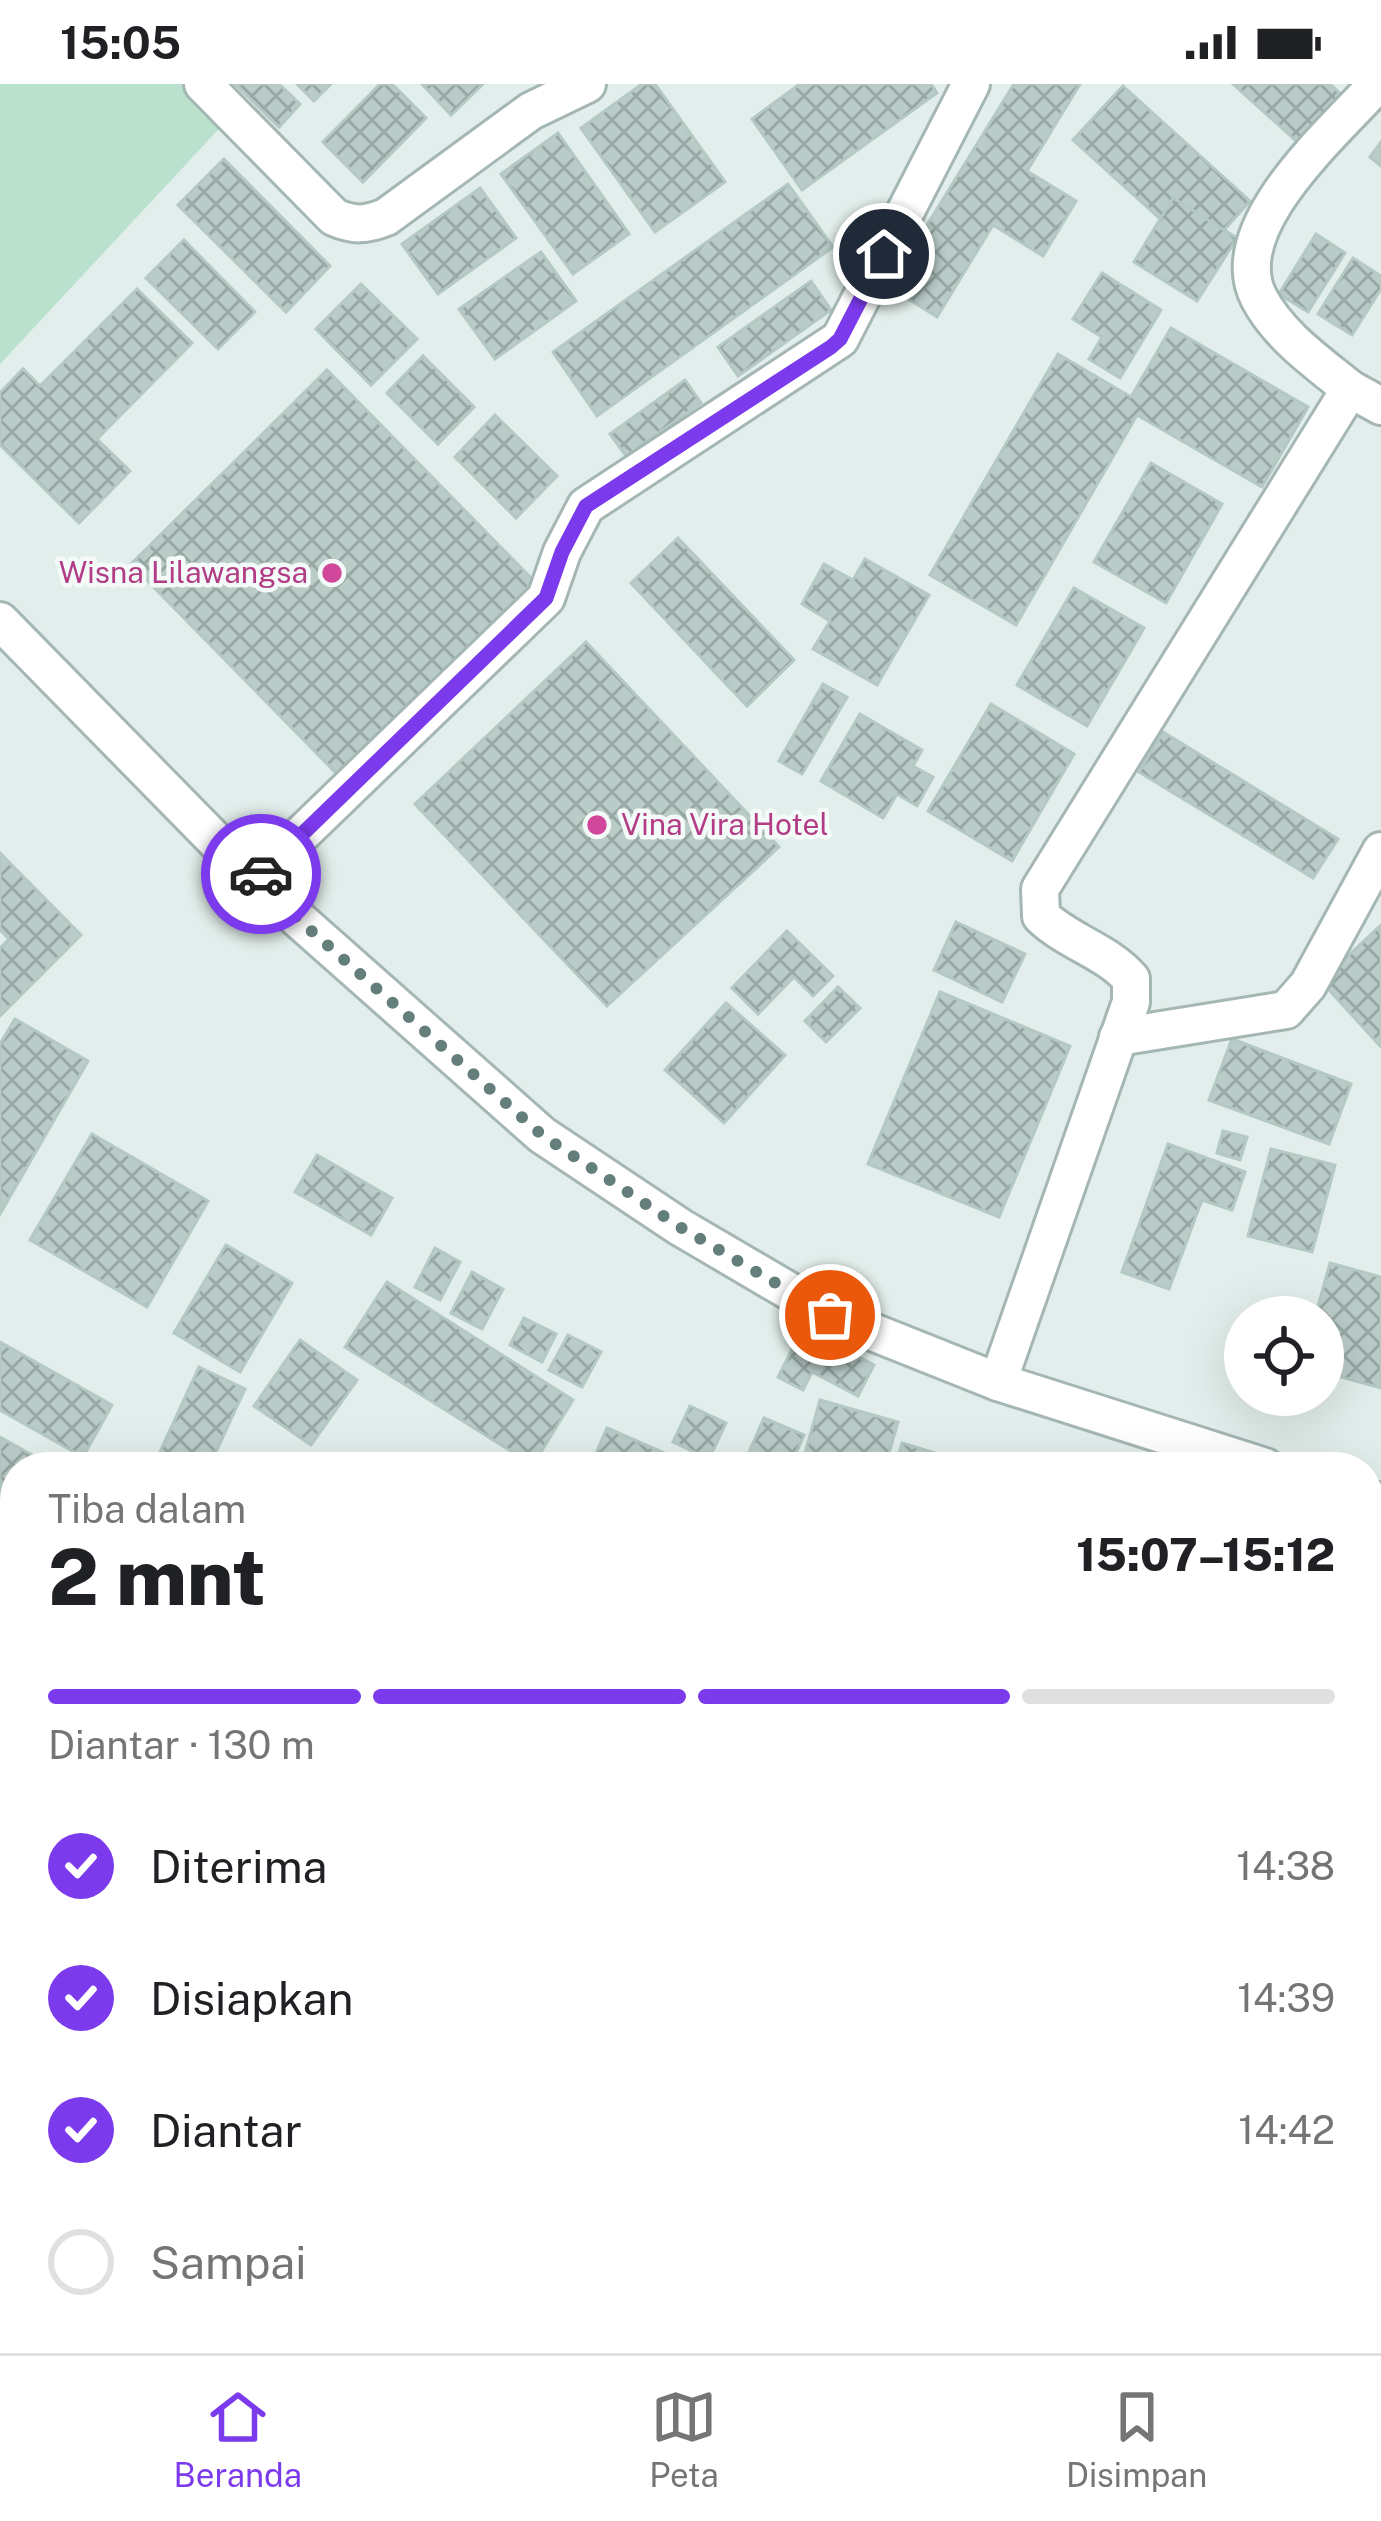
<!DOCTYPE html>
<html lang="id">
<head>
<meta charset="utf-8">
<style>
	:root { --surface:#fff; --page:#f6f6f6; --text:#202124; --muted:#757577; --line:#e0e0e0; --accent:#7c3aed }
	body { margin:0; font-family:"Public Sans",sans-serif; background:var(--page); color:var(--text); height:100vh; display:flex; flex-direction:column; font-size:45px; white-space:nowrap }
	* { box-sizing:border-box; margin:0 }
	p { font-size:39px; color:var(--muted) }
	.icon { flex:none; width:66px; height:66px; fill:none; stroke:currentColor; stroke-width:2; stroke-linecap:round; stroke-linejoin:round }
	.map { position:relative; flex:1; overflow:hidden }
	.side { position:absolute; left:0px; top:1368px; width:1383px; height:903px; display:flex; flex-direction:column; background:var(--surface); border-radius:48px 48px 0 0; box-shadow:0 12px 48px #0002 }
	.side>* { flex:none }
	.buttons { position:absolute; left:1224px; top:1212px; display:grid; gap:24px }
	.buttons a { display:grid; place-items:center; width:120px; height:120px; border-radius:50%; background:var(--surface); box-shadow:0 12px 48px #0002; font-size:60px }
	.pin { position:absolute; display:grid; place-items:center; width:102px; height:102px; color:#fff; margin:-51px; border:6px solid #fff; border-radius:50%; box-shadow:0 3px 12px #0007 }
	.courier { position:absolute; display:grid; place-items:center; width:120px; height:120px; margin:-60px; border:9px solid #7c3aed; border-radius:50%; background:#fff; color:#222; box-shadow:0 3px 15px #0007 }
	.head em { font-style:normal; font-weight:800 }
	.head div { display:flex; flex-direction:column-reverse }
	.head { display:flex; align-items:center; justify-content:space-between; height:204px; padding:0 48px }
	h1 { font-size:78px; font-weight:800; line-height:90px }
	.bar { display:grid; grid-template-columns:repeat(4,1fr); gap:18px 12px; align-content:center; height:144px; padding:0 48px }
	.bar i { height:15px; border-radius:9px; background:var(--line) }
	.bar .current { background:var(--accent) }
	.bar p { grid-column:span 4 }
	ol { padding:0 48px; list-style:none }
	li { display:flex; align-items:center; gap:36px; height:132px }
	li p { margin-inline-start:auto }
	li .icon { padding:12px; border-radius:50%; background:var(--accent); color:#fff; stroke-width:4 }
	li:last-child { color:var(--muted) }
	li i { width:66px; height:66px; border:6px solid var(--line); border-radius:50% }
	.status { display:flex; justify-content:space-between; align-items:center; height:84px; padding:0 60px; background:var(--surface); direction:ltr }
	.status svg { height:33px; fill:currentColor }
	.dock { display:flex; justify-content:space-around; align-items:center; height:168px; border-top:3px solid var(--line); background:var(--surface); font-size:33px; color:var(--muted) }
	.dock a { display:grid; justify-items:center; gap:6px }
	.dock .current { color:var(--accent) }
	.map>svg:first-child { display:block }
	.green { fill:#b9e1cd }
	.water { fill:url(#water-ripples) }
	.building { fill:url(#building-cross-hatch); stroke:#b4c8c4; stroke-width:3 }
	.lines { fill:none; stroke-linecap:round; stroke-linejoin:round }
	.minor-casing { stroke:#a4b7b4; stroke-width:42 }
	.tertiary-casing { stroke:#a4b7b4; stroke-width:42 }
	.minor { stroke:#fff; stroke-width:36 }
	.tertiary { stroke:#fff; stroke-width:36 }
	.done { stroke:#647e7c; stroke-width:12; stroke-dasharray:0 21.6 }
	.route { stroke:#7c3aed; stroke-width:15 }
	.hotel-dot { fill:#d1479c; stroke:#f3faf8; stroke-width:4.5 }
	.labels { text-anchor:middle; stroke-width:9; stroke-linejoin:round; paint-order:stroke }
	.hotel-label { font-size:30px; fill:#b23c85; stroke:#f3faf8; text-anchor:end }
</style>
</head>
<body>
<div class="status"><b>15:05</b><svg viewBox="0 0 49 12"><path d="M0 12V9h3v3zM5 12V6h3v6zM10 12V3h3v9zM15 12V0h3v12zM26 1h20v11H26zM47 4h2v5h-2z"/></svg></div>
<div class="map">
<svg width="1381" height="2269" viewBox="0 0 1381 2269">
	<defs>
		<pattern id="water-ripples" width="26" height="14" patternUnits="userSpaceOnUse" patternTransform="scale(3)"><rect width="26" height="14" fill="#85b9d8"/><path d="M2 4q2-2 4 0t4 0M15 11q2-2 4 0t4 0" fill="none" stroke="#6c98b1"/></pattern>
		<pattern id="building-cross-hatch" width="8" height="8" patternUnits="userSpaceOnUse" patternTransform="scale(3)"><rect width="8" height="8" fill="#baccc8"/><path d="M0 0l8 8M0 8l8-8" fill="none" stroke="#97a7a4"/></pattern>
	</defs>
	<rect width="100%" height="100%" fill="#e2eeeb"/>
	<!-- green -->
	<polygon class="green" points="0,0 197,0 229,34 0,280"/>
	<!-- water -->
	<polygon class="water" points="0,2125 15,2131 15,2256 468,2256 537,2269 0,2269"/>
	<!-- building -->
	<g class="building">
		<polygon points="235,0 279,0 300,20 279,43"/>
		<polygon points="297,0 331,0 314,17"/>
		<polygon points="380,0 392,0 426,34 363,98 323,58"/>
		<polygon points="422,0 483,0 451,31"/>
		<polygon points="642,0 655,0 725,98 655,148 581,44"/>
		<polygon points="800,0 931,0 937,9 802,106 752,35"/>
		<polygon points="1014,0 1080,0 1027,87 1076,117 1043,172 993,141 937,233 889,203"/>
		<polygon points="1233,0 1330,0 1347,16 1304,64"/>
		<polygon points="1123,2 1250,117 1201,172 1073,56"/>
		<polygon points="558,49 629,150 573,190 501,90"/>
		<polygon points="1381,58 1381,82 1370,73"/>
		<polygon points="224,75 330,182 286,228 178,121"/>
		<polygon points="788,100 833,163 597,332 553,268"/>
		<polygon points="480,104 516,154 438,210 402,160"/>
		<polygon points="1173,114 1237,154 1197,217 1134,178"/>
		<polygon points="1316,150 1345,169 1308,228 1279,210"/>
		<polygon points="184,156 255,228 218,265 146,194"/>
		<polygon points="541,168 576,217 495,275 459,225"/>
		<polygon points="1353,174 1381,192 1381,205 1352,251 1318,230"/>
		<polygon points="1102,189 1161,226 1120,294 1089,275 1102,253 1073,235"/>
		<polygon points="811,197 831,226 738,292 718,263"/>
		<polygon points="361,200 417,255 371,301 316,245"/>
		<polygon points="137,205 192,259 97,355 130,387 79,439 0,361 0,309 23,285 40,302"/>
		<polygon points="1171,244 1308,323 1262,403 1137,331 1016,541 930,491 1058,270 1131,313"/>
		<polygon points="423,272 474,323 438,360 387,309"/>
		<polygon points="327,286 534,497 338,691 131,480"/>
		<polygon points="685,296 701,319 626,372 610,350"/>
		<polygon points="495,331 557,392 516,434 455,373"/>
		<polygon points="1151,379 1222,420 1166,519 1094,478"/>
		<polygon points="678,454 794,576 747,622 631,499"/>
		<polygon points="865,475 929,511 877,601 813,565 830,537 802,520 824,480 853,496"/>
		<polygon points="1074,504 1144,544 1087,642 1017,601"/>
		<polygon points="586,558 779,763 607,922 415,720"/>
		<polygon points="823,600 847,613 802,690 779,677"/>
		<polygon points="991,620 1074,670 1012,777 928,727"/>
		<polygon points="860,630 922,666 913,682 933,693 917,722 897,710 883,734 821,697"/>
		<polygon points="1163,648 1338,755 1313,794 1139,688"/>
		<polygon points="0,769 81,851 0,932 0,864 9,855 0,846"/>
		<polygon points="956,838 1025,870 1002,918 934,886"/>
		<polygon points="1381,841 1381,963 1321,897"/>
		<polygon points="787,847 833,892 813,912 794,893 758,930 732,904"/>
		<polygon points="838,903 860,924 826,958 805,937"/>
		<polygon points="940,908 1070,962 999,1133 868,1080"/>
		<polygon points="726,919 785,971 724,1039 665,986"/>
		<polygon points="15,935 88,977 0,1130 0,960"/>
		<polygon points="1232,955 1351,1000 1329,1060 1209,1016"/>
		<polygon points="1223,1047 1247,1053 1240,1076 1217,1069"/>
		<polygon points="92,1050 208,1117 147,1223 30,1156"/>
		<polygon points="1168,1060 1245,1088 1232,1126 1202,1116 1169,1205 1122,1188"/>
		<polygon points="1271,1065 1335,1081 1312,1168 1248,1152"/>
		<polygon points="317,1071 392,1114 371,1151 295,1108"/>
		<polygon points="226,1161 292,1199 240,1288 174,1249"/>
		<polygon points="435,1164 460,1178 440,1216 415,1203"/>
		<polygon points="1330,1179 1381,1193 1381,1304 1323,1288 1323,1233 1315,1233"/>
		<polygon points="472,1188 503,1205 482,1245 451,1229"/>
		<polygon points="387,1198 573,1316 533,1381 345,1263"/>
		<polygon points="524,1234 556,1250 542,1278 510,1261"/>
		<polygon points="803,1244 874,1281 858,1312 812,1288 803,1306 778,1293"/>
		<polygon points="568,1251 601,1268 582,1303 549,1286"/>
		<polygon points="300,1256 357,1296 311,1361 254,1322"/>
		<polygon points="0,1258 112,1321 83,1373 0,1326"/>
		<polygon points="199,1283 245,1305 209,1383 153,1383"/>
		<polygon points="820,1316 898,1338 885,1383 801,1383"/>
		<polygon points="690,1322 726,1339 709,1375 673,1358"/>
		<polygon points="764,1334 804,1351 790,1383 763,1383 746,1375"/>
		<polygon points="607,1344 669,1371 664,1383 590,1383"/>
		<polygon points="0,1353 48,1380 15,1383 15,1431 0,1422"/>
		<polygon points="902,1359 962,1377 961,1383 895,1383"/>
		<polygon points="13,1431 15,1432 15,1457 2,1450"/>
		<polygon points="1,1454 15,1461 15,1508 4,1529 0,1527"/>
		<polygon points="0,1537 15,1542 15,1558 3,1596"/>
		<polygon points="1368,1545 1381,1548 1368,1608"/>
		<polygon points="3,1609 15,1613 15,1698 5,1732 0,1731"/>
		<polygon points="1368,1625 1381,1628 1381,1704 1368,1700"/>
		<polygon points="1375,1801 1381,1802 1381,1884 1377,1896 1368,1893 1368,1823"/>
		<polygon points="1368,1899 1381,1903 1379,1984 1368,1980"/>
		<polygon points="1378,1990 1381,1991 1381,2088 1368,2083 1368,2022"/>
		<polygon points="1368,2112 1378,2115 1368,2158"/>
		<polygon points="1052,2256 1092,2256 1089,2269 1050,2269"/>
	</g>
	<g class="lines">
		<!-- minor casing -->
		<g class="minor-casing">
			<g id="minor">
				<path d="M 203,0 L 334,133 C 354,142 366,141 386,133 L 531,27 L 587,0"/>
				<path d="M 1350,305 C 1317,278 1279,252 1259,214 C 1222,143 1335,48 1377,0"/>
				<polyline points="254,796 546,514 562,468 586,422 840,255 971,0"/>
				<polyline points="1118,953 1286,926 1308,901 1381,767"/>
				<path d="M 998,1298 L 1131,918 L 1131,895 C 1107,867 1068,858 1041,832 L 1040,805 L 1350,305 L 1381,322"/>
			</g>
		</g>
		<!-- tertiary casing -->
		<g class="tertiary-casing">
			<g id="tertiary">
				<polyline points="0,537 254,796 542,1051 680,1143 830,1231 998,1298 1265,1383"/>
				<polyline points="1368,1415 1381,1418"/>
			</g>
		</g>
		<!-- minor -->
		<use href="#minor" class="minor"/>
		<!-- tertiary -->
		<use href="#tertiary" class="tertiary"/>
	</g>
	<g class="lines">
		<!-- done -->
		<polyline class="done" points="261,790 254,796 542,1051 680,1143 830,1231"/>
		<!-- route -->
		<polyline class="route" points="261,790 546,514 562,468 586,422 831,263 840,255 884,170"/>
	</g>
	<!-- markers -->
	<g class="hotel-dot">
		<circle cx="332" cy="489" r="12"/>
		<circle cx="597" cy="741" r="12"/>
	</g>
	<g class="labels">
		<!-- hotel labels -->
		<g class="hotel-label">
			<text x="308" y="499">Wisna Lilawangsa</text>
			<text x="621" y="751" text-anchor="start">Vina Vira Hotel</text>
		</g>
	</g>
</svg>
<div class="buttons">
<a><svg class="icon" aria-label="locate" viewBox="0 0 24 24"><circle cx="12" cy="12" r="6"/><path d="M12 2v4M12 18v4M2 12h4M18 12h4"/></svg></a>
</div>
<div class="pin" style="left:830px;top:1231px;background:#ea580c"><svg class="icon" aria-label="bag" viewBox="0 0 24 24"><path d="M5 8h14l-1 12H6zM9 8a3 3 0 0 1 6 0"/></svg></div>
<div class="pin" style="left:884px;top:170px;background:#1f2937"><svg class="icon" aria-label="home" viewBox="0 0 24 24"><path d="M3 11l9-7 9 7M6 9v11h12V9"/></svg></div>
<div class="courier" style="left:261px;top:790px"><svg class="icon" aria-label="car" viewBox="0 0 24 24"><path d="M5 17H2v-5l4-1 3-4h7l3 4 3 1v5h-3M9 17h6M6 11h13"/><circle cx="7" cy="17" r="2"/><circle cx="17" cy="17" r="2"/></svg></div>
<section class="side">
<div class="head"><div><h1>2 mnt</h1><p>Tiba dalam</p></div><em>15:07–15:12</em></div>
<div class="bar"><i class="current"></i><i class="current"></i><i class="current"></i><i></i><p>Diantar · 130 m</p></div>
<ol>
<li><svg class="icon" aria-label="check" viewBox="0 0 24 24"><path d="M5 12l5 5 9-10"/></svg>Diterima<p>14:38</p></li>
<li><svg class="icon" aria-label="check" viewBox="0 0 24 24"><path d="M5 12l5 5 9-10"/></svg>Disiapkan<p>14:39</p></li>
<li><svg class="icon" aria-label="check" viewBox="0 0 24 24"><path d="M5 12l5 5 9-10"/></svg>Diantar<p>14:42</p></li>
<li><i></i>Sampai</li>
</ol>
</section>
</div>
<nav class="dock">
<a class="current"><svg class="icon" aria-label="home" viewBox="0 0 24 24"><path d="M3 11l9-7 9 7M6 9v11h12V9"/></svg>Beranda</a>
<a><svg class="icon" aria-label="map" viewBox="0 0 24 24"><path d="M3 6l6-2 6 2 6-2v14l-6 2-6-2-6 2zM9 4v14M15 6v14"/></svg>Peta</a>
<a><svg class="icon" aria-label="saved" viewBox="0 0 24 24"><path d="M7 4h10v16l-5-4-5 4z"/></svg>Disimpan</a>
</nav>
</body>
</html>
